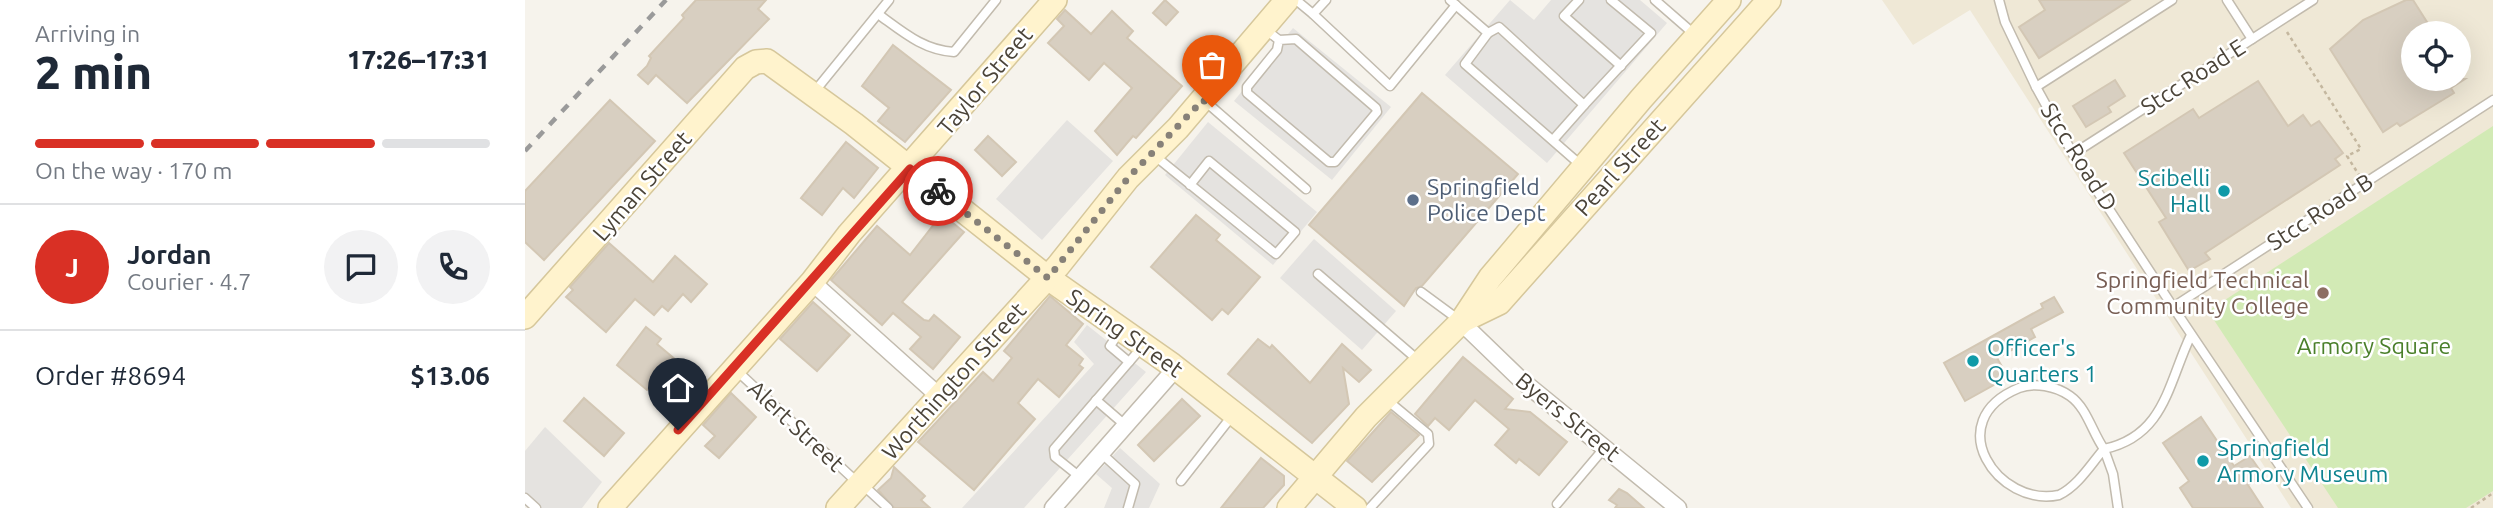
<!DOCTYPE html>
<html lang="en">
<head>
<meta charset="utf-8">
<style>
	:root { --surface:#fff; --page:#f2f2f3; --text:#1f2937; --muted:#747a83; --line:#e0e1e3; --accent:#d93025 }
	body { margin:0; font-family:Ubuntu,sans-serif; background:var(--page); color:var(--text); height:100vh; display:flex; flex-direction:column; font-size:26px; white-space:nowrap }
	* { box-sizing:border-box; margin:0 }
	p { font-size:23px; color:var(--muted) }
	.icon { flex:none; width:38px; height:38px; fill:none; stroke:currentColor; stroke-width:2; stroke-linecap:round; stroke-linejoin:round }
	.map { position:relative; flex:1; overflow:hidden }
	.side { display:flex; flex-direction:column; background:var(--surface); width:525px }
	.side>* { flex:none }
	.fabs { position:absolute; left:1876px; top:21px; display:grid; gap:14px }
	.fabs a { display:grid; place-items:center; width:70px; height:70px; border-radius:50%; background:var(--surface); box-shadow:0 7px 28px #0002; font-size:35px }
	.pin { position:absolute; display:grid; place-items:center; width:60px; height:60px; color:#fff; margin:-72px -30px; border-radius:50% 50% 50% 0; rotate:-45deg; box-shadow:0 0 7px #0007 }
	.pin .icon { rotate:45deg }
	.courier { position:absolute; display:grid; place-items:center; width:70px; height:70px; margin:-35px; border:5px solid #d93025; border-radius:50%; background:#fff; color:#222; box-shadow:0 2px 9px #0007 }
	.overview em { font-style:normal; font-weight:800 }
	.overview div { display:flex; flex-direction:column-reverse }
	.overview { display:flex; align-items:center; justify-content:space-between; height:119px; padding:0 35px }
	h1 { font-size:46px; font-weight:800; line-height:52px }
	.bar { display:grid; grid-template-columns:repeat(4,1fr); gap:10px 7px; align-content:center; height:84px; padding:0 35px }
	.bar i { height:9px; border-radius:5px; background:var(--line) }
	.bar .active { background:var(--accent) }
	.bar p { grid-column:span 4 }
	.line { display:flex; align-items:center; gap:18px; padding:0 35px; border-top:2px solid var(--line) }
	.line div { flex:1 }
	.round { display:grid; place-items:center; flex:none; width:74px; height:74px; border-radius:37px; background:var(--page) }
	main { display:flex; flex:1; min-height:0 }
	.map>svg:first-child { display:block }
	.education { fill:#efe8d6; fill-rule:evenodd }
	.green { fill:#d2eab5 }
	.parking { fill:#e5e3e0 }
	.building { fill:#d8cfc1; stroke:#d3c7b4; stroke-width:2 }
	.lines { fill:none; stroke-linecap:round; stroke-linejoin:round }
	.lane-casing { stroke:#c2bbae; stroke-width:11 }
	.street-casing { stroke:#c2bbae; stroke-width:19 }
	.secondary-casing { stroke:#d6c79b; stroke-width:26 }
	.path { stroke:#c4b79f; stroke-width:2.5; stroke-dasharray:3.5 3.5; stroke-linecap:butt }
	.lane { stroke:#fff; stroke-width:8 }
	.street { stroke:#fff; stroke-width:16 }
	.secondary { stroke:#fff3cd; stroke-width:23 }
	.rail { stroke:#9a9a9a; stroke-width:4.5; stroke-dasharray:9 9; stroke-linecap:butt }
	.done { stroke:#878178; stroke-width:7; stroke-dasharray:0 12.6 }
	.route { stroke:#d93025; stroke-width:9 }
	.culture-dot { fill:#0f9aa8; stroke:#fff; stroke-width:2.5 }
	.service-dot { fill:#5c6f8a; stroke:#fff; stroke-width:2.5 }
	.education-dot { fill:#8d6e63; stroke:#fff; stroke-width:2.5 }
	.labels { text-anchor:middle; stroke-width:5; stroke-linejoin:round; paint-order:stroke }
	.street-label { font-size:23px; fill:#4b4439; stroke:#fff }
	.culture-label { font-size:23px; fill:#0d838f; stroke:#fff; text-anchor:start }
	.service-label { font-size:23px; fill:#4e5e75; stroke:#fff; text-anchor:start }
	.education-label { font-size:23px; fill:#785e54; stroke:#fff; text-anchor:end }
	.park-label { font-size:23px; fill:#4a7f2a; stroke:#fff }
</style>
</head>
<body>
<main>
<section class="side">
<div class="overview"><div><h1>2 min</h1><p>Arriving in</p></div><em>17:26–17:31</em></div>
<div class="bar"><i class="active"></i><i class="active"></i><i class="active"></i><i></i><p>On the way · 170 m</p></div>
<div class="line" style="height:126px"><b class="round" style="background:var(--accent);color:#fff">J</b><div><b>Jordan</b><p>Courier · 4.7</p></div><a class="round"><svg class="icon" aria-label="chat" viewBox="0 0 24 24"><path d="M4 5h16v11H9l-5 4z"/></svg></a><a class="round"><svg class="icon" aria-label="phone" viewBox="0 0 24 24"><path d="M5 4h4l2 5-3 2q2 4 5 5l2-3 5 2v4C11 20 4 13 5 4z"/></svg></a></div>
<div class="line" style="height:91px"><div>Order #8694</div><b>$13.06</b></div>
</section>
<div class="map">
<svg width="1968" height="508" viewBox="0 0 1968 508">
	<rect width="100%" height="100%" fill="#f6f3ec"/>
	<!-- education -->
	<path class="education" d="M 1357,0 L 1968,0 L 1968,508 L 1766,508 L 1445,10 L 1388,45 ZM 1888,33 L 1934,33 L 1934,79 L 1888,79 Z"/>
	<!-- green -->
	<polygon class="green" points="1968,126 1968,491 1941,508 1813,508 1683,311"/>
	<!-- parking -->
	<g class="parking">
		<polygon points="985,0 1009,20 1026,0 1115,0 1142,23 1022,163 920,75"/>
		<polygon points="768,28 866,107 807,180 709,101"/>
		<polygon points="542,120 588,161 517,240 471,199"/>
		<polygon points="683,122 792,212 748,265 640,175"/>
		<polygon points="789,239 871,311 837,350 755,278"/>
		<polygon points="562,325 621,372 499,508 437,508 569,364 549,342"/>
		<polygon points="20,427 77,482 57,508 4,508 0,505 0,451"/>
		<polygon points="595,448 635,484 624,508 579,508 587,488 571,474"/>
	</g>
	<!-- building -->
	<g class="building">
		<polygon points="171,0 241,0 233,9 244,19 162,103 131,75 123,84 113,75 122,66 126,58 124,56 159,18 157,15"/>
		<polygon points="640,0 653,12 641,25 628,13"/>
		<polygon points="1514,0 1605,0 1514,58 1494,27 1520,10"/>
		<polygon points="1881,0 1888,0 1909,33 1888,33 1888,79 1940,79 1926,88 1929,93 1875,126 1872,123 1858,132 1805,49 1838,20"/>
		<polygon points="540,10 566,34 587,11 608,31 602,38 657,86 611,138 608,136 592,155 570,131 607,88 579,63 564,80 523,43 539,26 532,19"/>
		<polygon points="368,45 426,90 380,142 353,121 364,108 337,86"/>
		<polygon points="1590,80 1600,96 1583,107 1586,112 1561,127 1548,106"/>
		<polygon points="1733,81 1763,126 1778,115 1786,126 1794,121 1818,153 1810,159 1815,165 1680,253 1685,259 1664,271 1634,222 1641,218 1599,153 1668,109 1674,118"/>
		<polygon points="897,93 993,174 897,286 891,288 879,306 784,225"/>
		<polygon points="85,100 130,141 19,260 0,242 0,191"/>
		<polygon points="463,136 491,162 477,176 450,150"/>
		<polygon points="321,142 353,168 329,198 318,188 297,215 276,198"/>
		<polygon points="417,214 439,232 377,302 399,320 404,321 409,315 435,337 408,369 385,349 396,337 368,313 357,325 306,280 352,226 385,255"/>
		<polygon points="671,215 695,235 691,240 735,277 703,314 697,309 687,320 626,267"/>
		<polygon points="84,243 128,282 150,256 182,284 166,302 158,294 143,311 137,306 129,315 110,299 81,332 41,297 48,290 45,287"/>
		<polygon points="525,296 558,324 541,345 558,359 554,365 558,368 534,397 513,379 493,403 510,419 449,490 393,442 458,372 468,381 487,358 479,351"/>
		<polygon points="1529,297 1538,312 1506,329 1510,337 1472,358 1483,377 1440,401 1419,363 1518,308 1516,304"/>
		<polygon points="288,302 325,335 292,371 255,339"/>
		<polygon points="121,327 136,339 132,344 151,360 122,390 92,365"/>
		<polygon points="733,339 745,348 747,345 785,383 817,344 846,370 834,382 818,368 824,404 787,443 703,374"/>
		<polygon points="938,357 988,399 980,409 1005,412 1042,442 1014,475 994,459 991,463 970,445 984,429 950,400 924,430 910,418 903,426 890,414"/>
		<polygon points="206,393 231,417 194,458 180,446 190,436 178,425"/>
		<polygon points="59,398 99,433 79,456 39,421"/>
		<polygon points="657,399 675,416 629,461 613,445"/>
		<polygon points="866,412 894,435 847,482 822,461"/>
		<polygon points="1676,417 1709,466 1725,456 1738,475 1723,485 1738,508 1668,508 1655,488 1664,481 1638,443"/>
		<polygon points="736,458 759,476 759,485 738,508 696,508"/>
		<polygon points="369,467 400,496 396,500 405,508 369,508 353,490 366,478"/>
		<polygon points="1094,489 1102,493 1119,508 1090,508 1092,505 1084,500"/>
	</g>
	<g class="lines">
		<!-- lane casing -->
		<g class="lane-casing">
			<g id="lane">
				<polyline points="771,0 788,14 801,0"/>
				<polyline points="925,0 963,33 940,64 1058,167"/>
				<polyline points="1054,0 1039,16 1096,66"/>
				<polyline points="1130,0 1169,34"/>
				<polyline points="1474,0 1480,22 1511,87 1548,154 1648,307"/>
				<polyline points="1702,0 1727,39"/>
				<path d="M 353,14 C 378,32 398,50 429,52 L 471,0"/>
				<polyline points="788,14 865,86 931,5"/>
				<polyline points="741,30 754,40 771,39 851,108 852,112 810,162 804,162 722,93 722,87 752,50 754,40"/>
				<polyline points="963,33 974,27 1059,105 1126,33 1086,0"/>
				<polyline points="1511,87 1647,0"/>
				<polyline points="290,91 364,0"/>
				<polyline points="681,102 781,189"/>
				<polyline points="1028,140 1059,105"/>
				<polyline points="1548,154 1788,0"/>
				<polyline points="630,156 751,254 770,232 684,161 665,185"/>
				<polyline points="793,274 893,360"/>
				<polyline points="896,292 934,320"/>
				<polyline points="595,331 585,346 604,362"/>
				<polyline points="210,369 334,484"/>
				<polyline points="571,400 600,425"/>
				<polyline points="576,453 610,484 603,508"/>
				<polyline points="555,477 530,457 529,449 617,347"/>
				<polyline points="656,481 707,416"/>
				<polyline points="338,485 363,508"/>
				<polyline points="0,498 11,508"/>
				<polyline points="1032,504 1081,446"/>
				<polyline points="845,508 904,444 903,434 862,400"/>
				<path d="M 1593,508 L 1588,474 L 1579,449 C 1566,464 1553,486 1534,495 C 1473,508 1414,421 1494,388 C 1509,382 1531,386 1545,396 C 1562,408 1567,432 1579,449 C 1640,436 1643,383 1666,335"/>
				<polyline points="1783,508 1648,307 1968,100"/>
			</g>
		</g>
		<!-- street casing -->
		<g class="street-casing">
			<g id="street">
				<polyline points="287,282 414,396"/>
				<polyline points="936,322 995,379 1153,508"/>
				<polyline points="528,508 651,368"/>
			</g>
		</g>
		<!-- secondary casing -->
		<g class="secondary-casing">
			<g id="secondary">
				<polyline points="0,317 220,68 231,62 242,61 329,124 523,278 647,365 830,508"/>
				<polyline points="939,320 974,303 1244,0"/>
				<polyline points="85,508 287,282 324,234 530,0"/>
				<polyline points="313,508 533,266 603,178 653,128 762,0"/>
				<polyline points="764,508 841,417 936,322 965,278 1116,99 1204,0"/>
			</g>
		</g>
		<!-- path -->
		<g class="path">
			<polyline points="1762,32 1836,149 1822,156 1834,175"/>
			<polyline points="1946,508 1968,493"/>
		</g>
		<!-- lane -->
		<use href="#lane" class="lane"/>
		<!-- street -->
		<use href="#street" class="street"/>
		<!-- secondary -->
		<use href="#secondary" class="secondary"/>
		<!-- rail -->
		<polyline class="rail" points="0,151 141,0"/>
	</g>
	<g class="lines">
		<!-- done -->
		<polyline class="done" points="413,191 523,278 603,178 678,100 687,107"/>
		<!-- route -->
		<polyline class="route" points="153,430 385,169 413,191"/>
	</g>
	<!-- markers -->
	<g class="culture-dot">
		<circle cx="1699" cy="191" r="7"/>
		<circle cx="1448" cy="361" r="7"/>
		<circle cx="1678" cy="461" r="7"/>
	</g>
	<circle class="service-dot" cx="888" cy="200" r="7"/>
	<circle class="education-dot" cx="1798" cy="293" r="7"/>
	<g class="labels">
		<!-- street labels -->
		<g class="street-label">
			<text transform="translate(1668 77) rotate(-33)" y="8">Stcc Road E</text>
			<text transform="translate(460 81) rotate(-50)" y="8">Taylor Street</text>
			<text transform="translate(1554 157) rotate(58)" y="8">Stcc Road D</text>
			<text transform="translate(1095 167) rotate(-48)" y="8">Pearl Street</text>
			<text transform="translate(117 186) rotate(-49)" y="8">Lyman Street</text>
			<text transform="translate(1795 212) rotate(-33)" y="8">Stcc Road B</text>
			<text transform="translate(600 333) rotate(35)" y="8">Spring Street</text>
			<text transform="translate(429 381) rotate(-48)" y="8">Worthington Street</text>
			<text transform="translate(1043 417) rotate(39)" y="8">Byers Street</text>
			<text transform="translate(271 426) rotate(43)" y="8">Alert Street</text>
		</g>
		<!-- culture labels -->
		<g class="culture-label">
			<text x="1685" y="186" text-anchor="end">Scibelli<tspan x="1685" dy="26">Hall</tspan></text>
			<text x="1462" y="356">Officer's<tspan x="1462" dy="26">Quarters 1</tspan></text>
			<text x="1692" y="456">Springfield<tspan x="1692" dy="26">Armory Museum</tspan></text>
		</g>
		<!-- service labels -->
		<g class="service-label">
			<text x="902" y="195">Springfield<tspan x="902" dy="26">Police Dept</tspan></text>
		</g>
		<!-- education labels -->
		<g class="education-label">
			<text x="1784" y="288">Springfield Technical<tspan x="1784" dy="26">Community College</tspan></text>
		</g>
		<!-- park labels -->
		<g class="park-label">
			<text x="1849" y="354">Armory Square</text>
		</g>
	</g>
</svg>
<div class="fabs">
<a><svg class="icon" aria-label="locate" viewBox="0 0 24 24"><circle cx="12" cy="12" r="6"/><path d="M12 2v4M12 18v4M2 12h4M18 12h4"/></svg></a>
</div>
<div class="pin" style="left:687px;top:107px;background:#ea580c"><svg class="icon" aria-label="bag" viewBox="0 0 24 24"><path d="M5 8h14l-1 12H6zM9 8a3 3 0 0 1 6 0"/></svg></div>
<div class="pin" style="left:153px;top:430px;background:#1f2937"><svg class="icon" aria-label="home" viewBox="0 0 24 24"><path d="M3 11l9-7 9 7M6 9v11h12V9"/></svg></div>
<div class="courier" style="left:413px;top:191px"><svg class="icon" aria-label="bike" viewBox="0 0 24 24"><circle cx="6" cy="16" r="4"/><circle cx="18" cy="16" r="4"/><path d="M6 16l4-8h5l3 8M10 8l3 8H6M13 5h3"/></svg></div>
</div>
</main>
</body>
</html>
